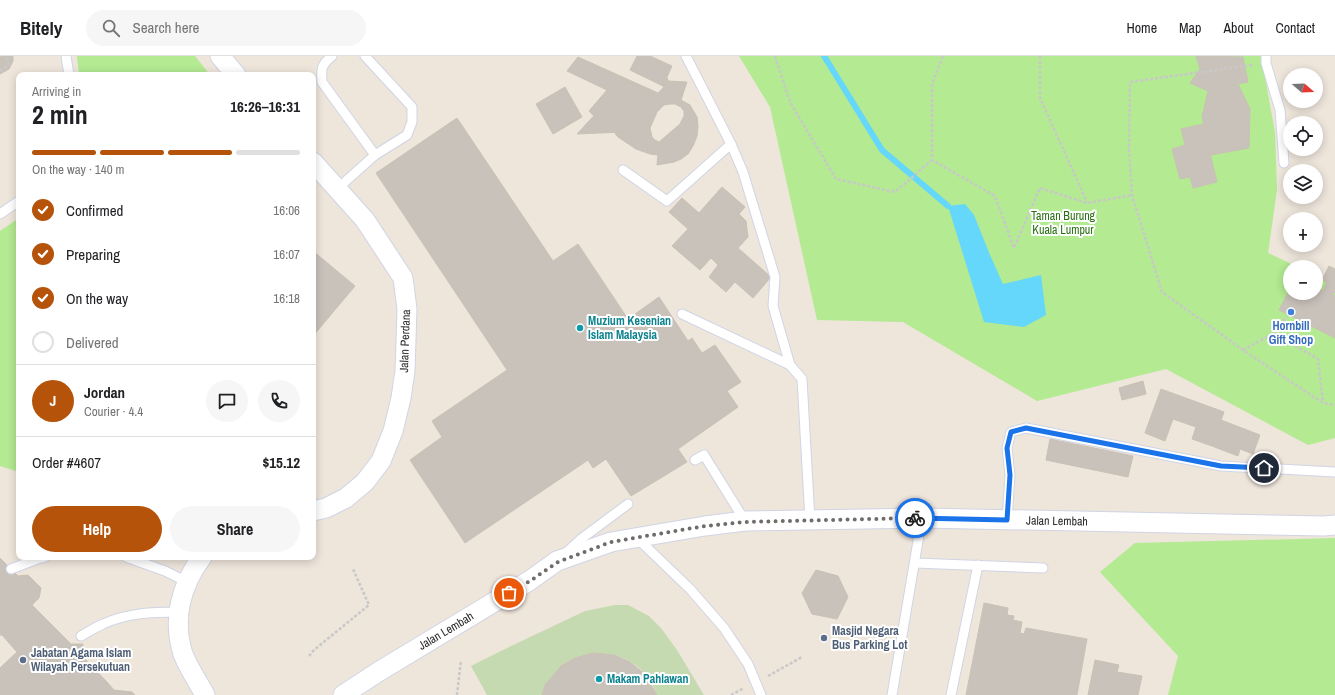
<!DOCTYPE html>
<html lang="en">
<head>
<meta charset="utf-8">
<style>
	:root { --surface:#fff; --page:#f6f6f6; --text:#202124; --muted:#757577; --line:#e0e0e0; --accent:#b45309 }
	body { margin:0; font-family:"Archivo Narrow",sans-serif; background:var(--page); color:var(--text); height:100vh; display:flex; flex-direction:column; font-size:15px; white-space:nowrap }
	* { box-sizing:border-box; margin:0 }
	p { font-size:13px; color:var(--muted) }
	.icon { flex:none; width:22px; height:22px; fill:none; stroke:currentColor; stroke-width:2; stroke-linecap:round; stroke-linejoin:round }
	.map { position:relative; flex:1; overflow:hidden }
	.drawer { position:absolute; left:16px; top:16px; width:300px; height:488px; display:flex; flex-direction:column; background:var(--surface); border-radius:8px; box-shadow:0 2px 10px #0003 }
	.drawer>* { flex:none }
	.needle { width:26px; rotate:109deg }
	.buttons { position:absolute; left:1283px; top:12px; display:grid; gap:8px }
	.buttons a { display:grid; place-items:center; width:40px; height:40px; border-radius:50%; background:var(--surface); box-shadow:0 2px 10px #0003; font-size:20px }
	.pin { position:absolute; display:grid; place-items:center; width:34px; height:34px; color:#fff; margin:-17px; border:2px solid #fff; border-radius:50%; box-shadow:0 1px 4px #0007 }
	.courier { position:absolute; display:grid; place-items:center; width:40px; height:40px; margin:-20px; border:3px solid #1a73e8; border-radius:50%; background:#fff; color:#222; box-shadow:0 1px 5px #0007 }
	.head em { font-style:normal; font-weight:800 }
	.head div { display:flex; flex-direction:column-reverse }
	.head { display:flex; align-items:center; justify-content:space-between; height:68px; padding:0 16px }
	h1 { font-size:26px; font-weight:800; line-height:30px }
	.bar { display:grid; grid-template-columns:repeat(4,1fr); gap:6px 4px; align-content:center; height:48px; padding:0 16px }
	.bar i { height:5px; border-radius:3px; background:var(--line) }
	.bar .on { background:var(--accent) }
	.bar p { grid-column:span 4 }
	.line { display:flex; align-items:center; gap:10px; padding:0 16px; border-top:1px solid var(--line) }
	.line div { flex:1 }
	.round { display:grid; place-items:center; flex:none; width:42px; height:42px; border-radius:21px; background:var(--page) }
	ol { padding:0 16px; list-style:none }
	li { display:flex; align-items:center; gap:12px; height:44px }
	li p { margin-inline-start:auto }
	li .icon { padding:4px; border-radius:50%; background:var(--accent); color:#fff; stroke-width:4 }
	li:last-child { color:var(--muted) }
	li i { width:22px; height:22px; border:2px solid var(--line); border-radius:50% }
	.cta { display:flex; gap:8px; margin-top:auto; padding:8px 16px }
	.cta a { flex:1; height:46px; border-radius:24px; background:var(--accent); color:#fff; font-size:16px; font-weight:800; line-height:46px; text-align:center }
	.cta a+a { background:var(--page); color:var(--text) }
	header { display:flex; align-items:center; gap:24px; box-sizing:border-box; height:56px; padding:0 20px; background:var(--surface); border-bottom:1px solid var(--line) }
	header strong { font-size:19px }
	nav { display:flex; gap:22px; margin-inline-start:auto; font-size:14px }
	.search { width:280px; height:36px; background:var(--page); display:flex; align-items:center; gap:10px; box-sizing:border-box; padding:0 14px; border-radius:22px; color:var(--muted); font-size:15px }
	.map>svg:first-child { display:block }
	.green { fill:#b3ea92 }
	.cemetery { fill:#c6dab1 }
	.water { fill:#64d7fa }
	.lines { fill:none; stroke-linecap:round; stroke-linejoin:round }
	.stream { stroke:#64d7fa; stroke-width:6 }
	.building { fill:#c9c2bb; stroke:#cac1b5 }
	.lane-casing { stroke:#d0d5e5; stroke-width:11 }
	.street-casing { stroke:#d0d5e5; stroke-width:21 }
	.path { stroke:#c8c8c8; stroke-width:2.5; stroke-dasharray:3 2; stroke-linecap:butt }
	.lane { stroke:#fff; stroke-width:9 }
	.street { stroke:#fff; stroke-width:19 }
	.done { stroke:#6f6c69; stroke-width:4; stroke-dasharray:0 7.2 }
	.route { stroke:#1a73e8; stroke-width:5 }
	.shop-dot { fill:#3f7fe0; stroke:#fff; stroke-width:1.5 }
	.culture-dot { fill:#0f9aa8; stroke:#fff; stroke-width:1.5 }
	.service-dot { fill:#5c6f8a; stroke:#fff; stroke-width:1.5 }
	.labels { text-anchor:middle; stroke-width:4; stroke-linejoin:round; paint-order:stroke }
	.park-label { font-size:12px; fill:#296f13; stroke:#fff }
	.culture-label { font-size:12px; font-weight:bold; fill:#0d838f; stroke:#fff; text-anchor:start }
	.shop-label { font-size:12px; font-weight:bold; fill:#366cbe; stroke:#fff }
	.street-label { font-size:12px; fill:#2b2b2b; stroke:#fff }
	.service-label { font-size:12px; font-weight:bold; fill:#4e5e75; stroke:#fff; text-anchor:start }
</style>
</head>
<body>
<header>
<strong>Bitely</strong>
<div class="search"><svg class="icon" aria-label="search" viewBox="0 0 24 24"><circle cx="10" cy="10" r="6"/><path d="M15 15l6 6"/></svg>Search here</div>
<nav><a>Home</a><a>Map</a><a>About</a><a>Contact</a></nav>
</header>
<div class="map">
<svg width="1335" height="639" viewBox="0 0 1335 639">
	<rect width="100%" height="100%" fill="#eee5db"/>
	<!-- green -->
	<g class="green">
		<polygon points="77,0 195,0 210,19 79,19"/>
		<polygon points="739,0 1261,0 1275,76 1277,134 1268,197 1298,211 1290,211 1290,237 1316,237 1316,219 1335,228 1335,382 1308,389 1166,313 1037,345 903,266 817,264 770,51"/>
		<polygon points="19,162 19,416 0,410 0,175"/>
		<polygon points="1335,482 1335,639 1168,639 1178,600 1100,516 1135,487"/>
	</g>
	<!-- cemetery -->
	<path class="cemetery" d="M 615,549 L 628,549 L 649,560 L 661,572 L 677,594 L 704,639 L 657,639 C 639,584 561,584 542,639 L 487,639 L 471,610 L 503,594 L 585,555 Z"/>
	<!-- water -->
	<polygon class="water" points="965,148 974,159 990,199 1003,228 1041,219 1046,259 1024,271 984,266 948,150"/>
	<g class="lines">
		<!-- stream -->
		<polyline class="stream" points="824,0 882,94 948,150"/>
	</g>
	<!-- building -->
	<g class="building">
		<polygon points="0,0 13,0 13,5 9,13 0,18"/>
		<polygon points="637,0 650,0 672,10 663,30 630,14"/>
		<polygon points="1196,0 1243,1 1248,26 1238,28 1250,53 1249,92 1211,99 1202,61 1208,35 1190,27 1200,13"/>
		<polygon points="578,1 658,37 664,31 670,48 664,49 657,56 650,72 652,81 655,84 659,86 658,99 650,98 636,93 618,81 614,76 644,75 644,55 653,38 626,25 594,60 589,55 607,34 567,15"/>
		<polygon points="667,22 675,44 681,44 690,49 697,61 698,70 697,80 693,90 688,98 681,103 674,106 657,109 659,86 680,68 684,60 684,55 681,51 675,48 670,48 663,30"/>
		<polygon points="626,25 653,38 644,55 644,75 577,78"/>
		<polygon points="668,25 687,26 681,44 675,44"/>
		<polygon points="565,31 582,61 553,78 536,48"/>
		<polygon points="457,62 553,205 578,188 628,263 659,241 688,285 692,282 702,297 715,289 741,326 727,335 738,351 678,393 687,406 631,440 606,403 593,412 588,404 465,487 410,404 442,381 432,365 507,314 376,117"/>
		<polygon points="1203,68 1217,126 1193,132 1190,121 1180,123 1172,93 1185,89 1181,73"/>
		<polygon points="722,131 745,151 739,158 746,165 748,181 738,192 771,221 753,242 735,226 726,236 709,221 718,209 711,202 700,214 672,190 688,173 669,156 682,142 699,157"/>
		<polygon points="313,195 355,230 313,280"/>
		<polygon points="1329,210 1335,213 1335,236 1333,239 1335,240 1335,282 1279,254 1290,233 1290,237 1316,237 1316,231 1323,235 1327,226 1322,224"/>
		<polygon points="1143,325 1146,338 1122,344 1119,332"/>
		<polygon points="1161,333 1224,356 1212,390 1192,383 1196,371 1173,363 1165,385 1145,377"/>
		<polygon points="1221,364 1260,379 1253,398 1240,393 1238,400 1212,390"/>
		<polygon points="1050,383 1133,400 1128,421 1046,404"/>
		<polygon points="0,502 18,520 0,538"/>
		<polygon points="816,514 838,520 848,541 837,563 812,558 802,537"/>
		<polygon points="28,519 41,532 39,542 2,579 0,579 0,538 18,520"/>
		<polygon points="984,547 1008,552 1007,559 1014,560 1013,564 1022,566 1020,577 1024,578 1026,572 1087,583 1077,639 966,639"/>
		<polygon points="32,549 71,588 83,588 82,600 107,626 92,639 71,639 61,628 49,639 37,639 37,634 53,619 8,573"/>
		<polygon points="8,573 53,619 37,634 37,639 0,639 0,612 17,596 2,579"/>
		<polygon points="593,597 614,599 630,606 645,618 657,639 542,639 545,629 561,610 575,602"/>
		<polygon points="1095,604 1119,609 1117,616 1142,620 1138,639 1088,639"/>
		<polygon points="107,626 114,634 132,636 135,639 93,639"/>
		<polygon points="61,628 72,639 49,639"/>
	</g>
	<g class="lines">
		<!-- lane casing -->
		<g class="lane-casing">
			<g id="lane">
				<polyline points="66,0 69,19"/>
				<path d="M 332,0 C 321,9 321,13 322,26 L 375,99"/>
				<polyline points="686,0 731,88 743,116 775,221 773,250 790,309"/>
				<polyline points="1266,0 1266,7 1280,54 1284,107"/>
				<polyline points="623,114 667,145 731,88"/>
				<polyline points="337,133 375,99 407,79 412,66 412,51 365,0"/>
				<polyline points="0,158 19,145"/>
				<polyline points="682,258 790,309 802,323 810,464"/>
				<polyline points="695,404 704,399 745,465"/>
				<polyline points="1007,464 1010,419 1007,392 1011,376 1026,372 1221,410 1335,416"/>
				<polyline points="637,482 690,533 724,572 748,608 761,639"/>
				<polyline points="567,496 581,483 628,448"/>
				<polyline points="126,501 165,515 187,526"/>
				<polyline points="915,507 1043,512"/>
				<polyline points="11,513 40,502 45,501"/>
				<path d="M 81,580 C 88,576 96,571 103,568 C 127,557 153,556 179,556"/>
				<polyline points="892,639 919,479 924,462"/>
				<polyline points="951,639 978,509"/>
			</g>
		</g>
		<!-- street casing -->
		<g class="street-casing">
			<g id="street">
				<polyline points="220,0 236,19"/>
				<polyline points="313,106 365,164 403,222 407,253 405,315 401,342 393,375 381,405 365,426 346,442 326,452 313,455"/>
				<path d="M 202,501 C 181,529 172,563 183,598 C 188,611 198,626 205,639"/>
				<polyline points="343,639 378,616 529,525 557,505 611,486 705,470 745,465 924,462 1324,470 1335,469"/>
			</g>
		</g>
		<!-- path -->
		<g class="path">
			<polyline points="775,0 790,46 836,123 895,136 932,104"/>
			<polyline points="943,0 932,28 932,104 995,140 1014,192 1040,132 1087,147 1132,139"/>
			<polyline points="1040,0 1040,42 1087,146"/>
			<polyline points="1252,9 1130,26 1129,94 1132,139 1162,236 1243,294 1323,347 1335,349"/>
			<polyline points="0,15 9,8 6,0"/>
			<polyline points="1274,277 1287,260"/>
			<polyline points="1243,294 1274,277 1318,303 1323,346"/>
			<polyline points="309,600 314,594 369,549 353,513"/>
			<polyline points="768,620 802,601"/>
			<polyline points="457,639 461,604"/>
			<polyline points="731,639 744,632"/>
		</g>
		<!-- lane -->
		<use href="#lane" class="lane"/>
		<!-- street -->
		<use href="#street" class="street"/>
	</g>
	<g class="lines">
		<!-- done -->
		<polyline class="done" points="509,537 530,525 558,506 611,486 705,470 745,466 915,462"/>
		<!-- route -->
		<polyline class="route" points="915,462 1007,464 1010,419 1007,392 1011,376 1026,372 1221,410 1264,412"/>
	</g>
	<!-- markers -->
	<circle class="shop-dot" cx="1291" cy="256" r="4"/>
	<g class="culture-dot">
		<circle cx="580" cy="272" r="4"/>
		<circle cx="599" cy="623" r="4"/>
	</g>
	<g class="service-dot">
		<circle cx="824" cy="582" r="4"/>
		<circle cx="23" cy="604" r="4"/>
	</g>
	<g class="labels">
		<!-- park labels -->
		<g class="park-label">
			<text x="1063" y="164">Taman Burung<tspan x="1063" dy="14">Kuala Lumpur</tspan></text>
		</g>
		<!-- culture labels -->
		<g class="culture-label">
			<text x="588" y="269">Muzium Kesenian<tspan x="588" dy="14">Islam Malaysia</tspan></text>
			<text x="607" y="627">Makam Pahlawan</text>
		</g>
		<!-- shop labels -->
		<g class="shop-label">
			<text x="1291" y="274">Hornbill<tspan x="1291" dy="14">Gift Shop</tspan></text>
		</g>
		<!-- street labels -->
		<g class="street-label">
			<text transform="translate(405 285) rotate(-88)" y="4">Jalan Perdana</text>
			<text transform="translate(1057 465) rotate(1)" y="4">Jalan Lembah</text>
			<text transform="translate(446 575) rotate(-31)" y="4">Jalan Lembah</text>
		</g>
		<!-- service labels -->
		<g class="service-label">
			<text x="832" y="579">Masjid Negara<tspan x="832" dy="14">Bus Parking Lot</tspan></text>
			<text x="31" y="601">Jabatan Agama Islam<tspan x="31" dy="14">Wilayah Persekutuan</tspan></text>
		</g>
	</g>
</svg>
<div class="buttons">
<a><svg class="needle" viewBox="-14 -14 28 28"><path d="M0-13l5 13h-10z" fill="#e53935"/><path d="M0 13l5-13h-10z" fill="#757577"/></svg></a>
<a><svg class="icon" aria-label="locate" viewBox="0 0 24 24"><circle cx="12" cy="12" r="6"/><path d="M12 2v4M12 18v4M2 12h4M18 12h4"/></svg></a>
<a><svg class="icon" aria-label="layers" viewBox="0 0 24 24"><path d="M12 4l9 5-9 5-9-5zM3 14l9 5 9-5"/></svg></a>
<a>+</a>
<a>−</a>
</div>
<div class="pin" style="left:509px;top:537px;background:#ea580c"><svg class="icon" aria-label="bag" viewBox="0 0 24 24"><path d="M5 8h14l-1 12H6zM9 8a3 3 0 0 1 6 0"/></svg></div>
<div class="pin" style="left:1264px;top:412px;background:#1f2937"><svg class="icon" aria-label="home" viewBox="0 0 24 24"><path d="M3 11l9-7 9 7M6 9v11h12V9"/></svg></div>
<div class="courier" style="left:915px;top:462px"><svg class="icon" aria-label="bike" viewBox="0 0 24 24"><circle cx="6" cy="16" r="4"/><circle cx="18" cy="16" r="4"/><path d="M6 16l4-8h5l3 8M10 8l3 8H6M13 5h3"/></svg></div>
<section class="drawer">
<div class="head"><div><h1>2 min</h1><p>Arriving in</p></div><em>16:26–16:31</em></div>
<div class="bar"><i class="on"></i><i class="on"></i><i class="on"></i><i></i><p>On the way · 140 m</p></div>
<ol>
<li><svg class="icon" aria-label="check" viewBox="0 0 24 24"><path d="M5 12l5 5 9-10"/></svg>Confirmed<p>16:06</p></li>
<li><svg class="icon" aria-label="check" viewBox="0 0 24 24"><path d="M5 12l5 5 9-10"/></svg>Preparing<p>16:07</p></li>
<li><svg class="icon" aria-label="check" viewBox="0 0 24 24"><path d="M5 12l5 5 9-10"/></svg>On the way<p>16:18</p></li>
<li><i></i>Delivered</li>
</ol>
<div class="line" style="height:72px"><b class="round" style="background:var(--accent);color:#fff">J</b><div><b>Jordan</b><p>Courier · 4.4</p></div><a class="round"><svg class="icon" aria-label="chat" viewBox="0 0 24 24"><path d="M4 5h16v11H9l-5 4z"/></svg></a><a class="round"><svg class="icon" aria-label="phone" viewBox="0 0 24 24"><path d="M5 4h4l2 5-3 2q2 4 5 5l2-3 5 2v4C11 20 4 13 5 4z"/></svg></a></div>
<div class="line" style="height:52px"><div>Order #4607</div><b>$15.12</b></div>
<div class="cta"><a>Help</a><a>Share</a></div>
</section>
</div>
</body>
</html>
